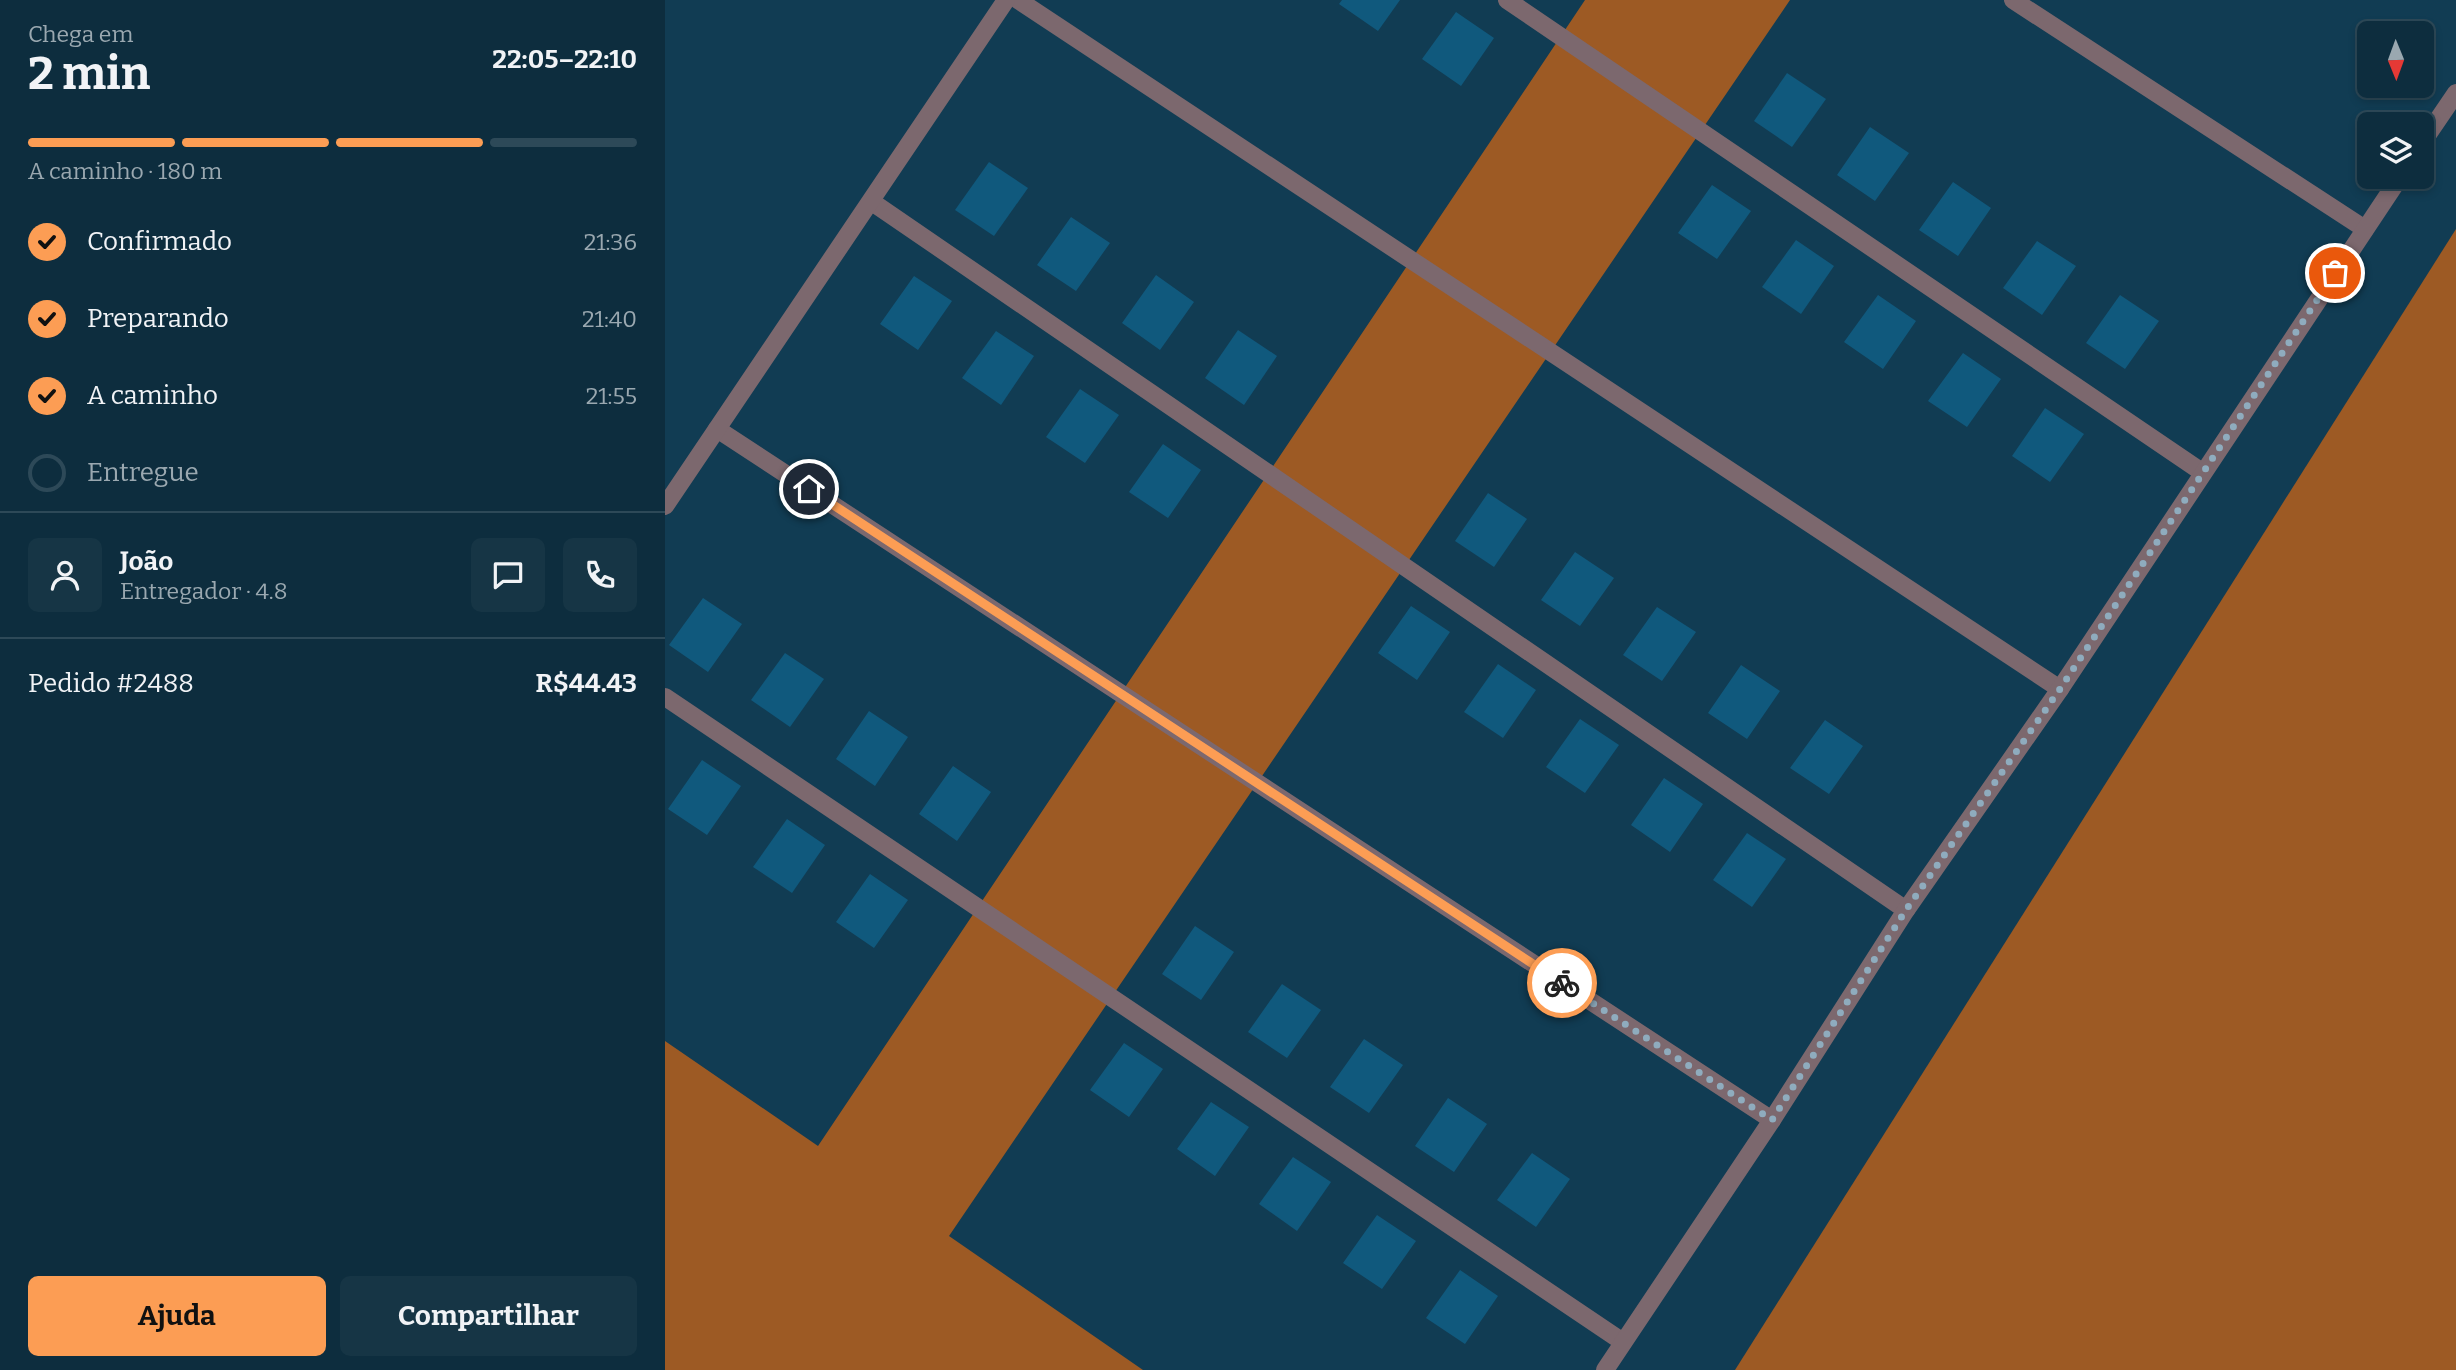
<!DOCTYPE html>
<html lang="pt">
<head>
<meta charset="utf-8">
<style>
	:root { --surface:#0d2d3e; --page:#163545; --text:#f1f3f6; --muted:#9aa8b0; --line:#2d4958; --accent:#fc9d54 }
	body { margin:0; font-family:Bitter,serif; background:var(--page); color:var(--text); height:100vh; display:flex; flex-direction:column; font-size:26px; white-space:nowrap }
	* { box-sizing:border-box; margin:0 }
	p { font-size:23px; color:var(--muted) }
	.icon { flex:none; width:38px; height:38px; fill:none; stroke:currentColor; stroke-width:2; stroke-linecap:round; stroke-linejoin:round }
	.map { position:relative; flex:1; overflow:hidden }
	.panel { display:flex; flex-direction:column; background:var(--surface); width:665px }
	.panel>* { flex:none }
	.needle { width:46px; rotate:179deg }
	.fabs { position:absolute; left:1692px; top:21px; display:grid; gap:14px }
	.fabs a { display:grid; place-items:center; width:77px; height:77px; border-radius:10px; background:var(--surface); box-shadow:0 4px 10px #0003,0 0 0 2px var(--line); font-size:35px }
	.pin { position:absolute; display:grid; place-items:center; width:60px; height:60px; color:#fff; margin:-30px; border:4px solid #fff; border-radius:50%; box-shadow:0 2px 7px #0007 }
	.courier { position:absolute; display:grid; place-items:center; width:70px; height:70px; margin:-35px; border:5px solid #fc9d54; border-radius:50%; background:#fff; color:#222; box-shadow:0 2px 9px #0007 }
	.headline em { font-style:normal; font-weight:700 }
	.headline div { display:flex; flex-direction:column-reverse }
	.headline { display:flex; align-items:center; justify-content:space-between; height:119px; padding:0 28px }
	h1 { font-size:46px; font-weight:700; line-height:52px }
	.bar { display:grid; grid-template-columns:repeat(4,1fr); gap:10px 7px; align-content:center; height:84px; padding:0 28px }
	.bar i { height:9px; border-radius:5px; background:var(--line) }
	.bar .on { background:var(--accent) }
	.bar p { grid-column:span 4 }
	.line { display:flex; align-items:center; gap:18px; padding:0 28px; border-top:2px solid var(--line) }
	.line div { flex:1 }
	.round { display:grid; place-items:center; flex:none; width:74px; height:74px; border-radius:10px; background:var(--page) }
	ol { padding:0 28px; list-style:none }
	li { display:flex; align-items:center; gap:21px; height:77px }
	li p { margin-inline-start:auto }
	li .icon { padding:7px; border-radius:50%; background:var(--accent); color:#111; stroke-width:4 }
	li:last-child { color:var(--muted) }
	li i { width:38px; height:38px; border:4px solid var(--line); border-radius:50% }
	.action { display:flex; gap:14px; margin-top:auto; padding:14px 28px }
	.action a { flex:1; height:80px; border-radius:10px; background:var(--accent); color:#111; font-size:28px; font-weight:700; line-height:80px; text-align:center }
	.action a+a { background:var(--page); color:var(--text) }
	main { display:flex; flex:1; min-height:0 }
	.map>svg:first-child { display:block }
	.forest { fill:#9d5a24 }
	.building { fill:#10597d }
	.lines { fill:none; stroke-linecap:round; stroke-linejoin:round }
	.minor { stroke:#7c686e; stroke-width:18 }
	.done { stroke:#8facbe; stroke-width:7; stroke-dasharray:0 12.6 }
	.route { stroke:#fc9d54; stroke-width:9 }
</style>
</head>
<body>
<main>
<section class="panel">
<div class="headline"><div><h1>2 min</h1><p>Chega em</p></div><em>22:05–22:10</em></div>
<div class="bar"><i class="on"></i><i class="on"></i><i class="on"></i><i></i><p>A caminho · 180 m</p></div>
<ol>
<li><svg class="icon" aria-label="check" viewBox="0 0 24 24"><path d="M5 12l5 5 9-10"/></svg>Confirmado<p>21:36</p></li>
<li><svg class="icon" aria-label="check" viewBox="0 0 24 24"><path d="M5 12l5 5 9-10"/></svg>Preparando<p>21:40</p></li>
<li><svg class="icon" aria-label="check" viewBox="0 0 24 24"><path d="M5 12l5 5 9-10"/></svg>A caminho<p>21:55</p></li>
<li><i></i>Entregue</li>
</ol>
<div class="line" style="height:126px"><a class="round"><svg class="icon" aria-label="person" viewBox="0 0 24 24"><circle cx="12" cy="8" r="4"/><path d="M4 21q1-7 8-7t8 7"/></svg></a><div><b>João</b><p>Entregador · 4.8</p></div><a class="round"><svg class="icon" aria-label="chat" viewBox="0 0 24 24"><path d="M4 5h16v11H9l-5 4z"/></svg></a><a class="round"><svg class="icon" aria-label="phone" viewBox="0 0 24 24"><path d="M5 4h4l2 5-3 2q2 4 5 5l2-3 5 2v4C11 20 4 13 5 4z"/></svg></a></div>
<div class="line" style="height:91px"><div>Pedido #2488</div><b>R$44.43</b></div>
<div class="action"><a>Ajuda</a><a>Compartilhar</a></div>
</section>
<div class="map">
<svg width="1791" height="1370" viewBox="0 0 1791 1370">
	<rect width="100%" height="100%" fill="#113c53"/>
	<!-- forest -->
	<g class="forest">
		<polygon points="920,0 1125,0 284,1236 478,1370 0,1370 0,1041 153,1146"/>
		<polygon points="1791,229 1791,1370 1070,1370"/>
	</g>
	<!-- building -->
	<g class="building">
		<polygon points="677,0 735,0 713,31 674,4"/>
		<polygon points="791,12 829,38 796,86 757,59"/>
		<polygon points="1122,73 1161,99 1127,147 1089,121"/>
		<polygon points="1205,127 1244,153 1210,201 1172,175"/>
		<polygon points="324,162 363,188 329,236 290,210"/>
		<polygon points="1288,182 1326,208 1293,256 1254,230"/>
		<polygon points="1047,185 1086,211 1052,259 1013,233"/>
		<polygon points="406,217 445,243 411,291 372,265"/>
		<polygon points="1131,240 1169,266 1136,314 1097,287"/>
		<polygon points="1372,241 1411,266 1377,315 1338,288"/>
		<polygon points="491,275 529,302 495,350 457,323"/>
		<polygon points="249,276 287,301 253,350 215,324"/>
		<polygon points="1213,295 1251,321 1218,369 1179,342"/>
		<polygon points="1455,295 1494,321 1460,369 1421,343"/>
		<polygon points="573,330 612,356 579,405 540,378"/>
		<polygon points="331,331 369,356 336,405 297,378"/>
		<polygon points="1298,353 1336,379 1302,427 1263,401"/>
		<polygon points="415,389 454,415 420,463 381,437"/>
		<polygon points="1380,408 1419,434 1385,482 1347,456"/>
		<polygon points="498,444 536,470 503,518 464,492"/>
		<polygon points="823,493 862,519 829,567 790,541"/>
		<polygon points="910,552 949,578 915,626 876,600"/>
		<polygon points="38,598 77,624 43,672 4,645"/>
		<polygon points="746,606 785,632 752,680 713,653"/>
		<polygon points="992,607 1031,632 997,681 958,655"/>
		<polygon points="120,653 159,679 125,727 86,700"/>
		<polygon points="833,664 871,690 838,738 799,712"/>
		<polygon points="1076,665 1115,691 1082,739 1043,713"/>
		<polygon points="204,711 243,737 210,786 171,759"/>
		<polygon points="915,719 954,745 920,793 881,767"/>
		<polygon points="1160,720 1198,746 1164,794 1125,768"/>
		<polygon points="37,760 76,786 42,835 3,809"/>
		<polygon points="288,766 326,792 292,841 254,814"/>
		<polygon points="999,778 1038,804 1005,852 966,825"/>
		<polygon points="122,819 160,845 127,893 88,867"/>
		<polygon points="1082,833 1121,859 1087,907 1048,880"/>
		<polygon points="205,874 243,900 209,948 171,922"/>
		<polygon points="530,926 569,952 536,1000 497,974"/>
		<polygon points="617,984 656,1010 622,1058 583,1032"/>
		<polygon points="699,1039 738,1065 704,1113 665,1087"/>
		<polygon points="459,1043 498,1069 464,1117 425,1090"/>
		<polygon points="783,1098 822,1124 789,1172 750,1146"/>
		<polygon points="546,1102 584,1127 550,1176 512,1149"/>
		<polygon points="867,1153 905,1179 871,1227 832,1200"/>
		<polygon points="628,1157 666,1182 632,1231 594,1204"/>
		<polygon points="712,1215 751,1241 717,1289 678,1263"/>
		<polygon points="795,1270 833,1296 800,1344 761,1318"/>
	</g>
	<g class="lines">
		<!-- minor -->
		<g class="minor">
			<polyline points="353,0 1395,689"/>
			<polyline points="842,0 1537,472"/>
			<polyline points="1348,0 1700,229"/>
			<polyline points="1757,143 1791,93"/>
			<polyline points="207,202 1241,910"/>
			<polyline points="52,429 1107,1120"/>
			<polyline points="0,506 341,0"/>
			<polyline points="0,697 958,1342"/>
			<polyline points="940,1370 1107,1120 1241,910 1395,689 1735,177"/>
		</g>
	</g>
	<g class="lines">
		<!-- done -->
		<polyline class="done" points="897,983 1107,1120 1241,910 1395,689 1670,273"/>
		<!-- route -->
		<polyline class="route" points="144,489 897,983"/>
	</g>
</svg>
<div class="fabs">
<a><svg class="needle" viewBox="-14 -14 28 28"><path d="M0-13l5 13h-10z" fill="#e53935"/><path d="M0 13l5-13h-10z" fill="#9aa8b0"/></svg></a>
<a><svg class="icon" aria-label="layers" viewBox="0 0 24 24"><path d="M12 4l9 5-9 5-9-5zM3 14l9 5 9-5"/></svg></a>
</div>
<div class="pin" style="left:1670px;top:273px;background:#ea580c"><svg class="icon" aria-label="bag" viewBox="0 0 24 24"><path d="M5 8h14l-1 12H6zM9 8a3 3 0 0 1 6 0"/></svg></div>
<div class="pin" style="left:144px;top:489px;background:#1f2937"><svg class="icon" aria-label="home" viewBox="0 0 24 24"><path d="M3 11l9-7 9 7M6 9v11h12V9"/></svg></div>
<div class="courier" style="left:897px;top:983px"><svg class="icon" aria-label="bike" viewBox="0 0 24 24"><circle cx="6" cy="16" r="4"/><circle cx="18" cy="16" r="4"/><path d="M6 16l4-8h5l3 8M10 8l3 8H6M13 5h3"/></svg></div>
</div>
</main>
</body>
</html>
